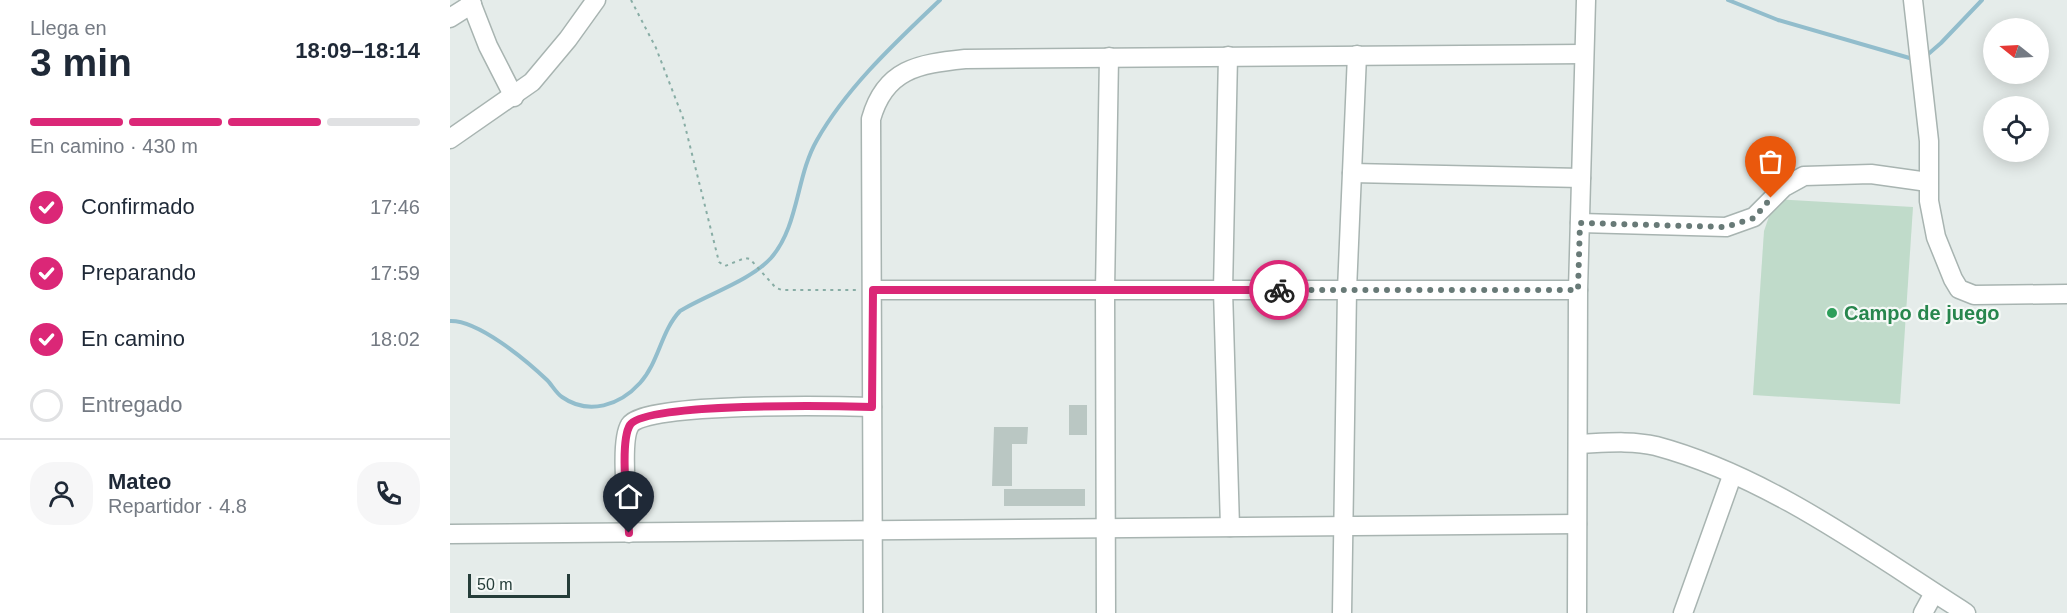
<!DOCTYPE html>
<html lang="es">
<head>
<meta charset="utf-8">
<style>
	:root { --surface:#fff; --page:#f6f6f7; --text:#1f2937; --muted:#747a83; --line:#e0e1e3; --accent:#db2777 }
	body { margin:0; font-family:Helvetica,sans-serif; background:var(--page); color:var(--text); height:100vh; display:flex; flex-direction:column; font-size:22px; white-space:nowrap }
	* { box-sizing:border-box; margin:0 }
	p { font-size:20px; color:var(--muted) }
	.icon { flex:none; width:33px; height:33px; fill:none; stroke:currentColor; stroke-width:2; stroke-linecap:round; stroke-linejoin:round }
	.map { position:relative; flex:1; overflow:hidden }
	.sheet { display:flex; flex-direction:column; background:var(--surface); width:450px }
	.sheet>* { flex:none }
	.needle { width:39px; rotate:288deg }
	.controls { position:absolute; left:1533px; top:18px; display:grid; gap:12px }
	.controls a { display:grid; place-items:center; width:66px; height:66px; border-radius:50%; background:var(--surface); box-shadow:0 3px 15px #0003; font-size:30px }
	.scale { position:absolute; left:18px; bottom:15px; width:102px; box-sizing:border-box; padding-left:6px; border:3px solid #253d39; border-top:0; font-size:16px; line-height:21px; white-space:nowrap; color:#253d39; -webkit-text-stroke:4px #f5f9f7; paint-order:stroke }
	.pin { position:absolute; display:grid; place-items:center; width:51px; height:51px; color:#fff; margin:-62px -26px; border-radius:50% 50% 50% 0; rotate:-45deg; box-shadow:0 0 6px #0007 }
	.pin .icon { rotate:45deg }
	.courier { position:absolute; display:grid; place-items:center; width:60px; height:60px; margin:-30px; border:4px solid #db2777; border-radius:50%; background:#fff; color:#222; box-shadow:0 2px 8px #0007 }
	.headline em { font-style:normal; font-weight:700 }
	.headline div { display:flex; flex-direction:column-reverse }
	.headline { display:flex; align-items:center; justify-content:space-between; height:102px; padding:0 30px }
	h1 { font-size:39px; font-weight:700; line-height:45px }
	.bar { display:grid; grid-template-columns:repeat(4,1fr); gap:9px 6px; align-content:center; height:72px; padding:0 30px }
	.bar i { height:8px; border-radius:4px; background:var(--line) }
	.bar .active { background:var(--accent) }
	.bar p { grid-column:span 4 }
	.line { display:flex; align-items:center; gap:15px; padding:0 30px; border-top:2px solid var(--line) }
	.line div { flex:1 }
	.round { display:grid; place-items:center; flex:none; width:63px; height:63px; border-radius:24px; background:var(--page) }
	ol { padding:0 30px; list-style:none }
	li { display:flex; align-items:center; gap:18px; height:66px }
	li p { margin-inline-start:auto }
	li .icon { padding:6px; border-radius:50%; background:var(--accent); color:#fff; stroke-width:4 }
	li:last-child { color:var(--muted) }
	li i { width:33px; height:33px; border:3px solid var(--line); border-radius:50% }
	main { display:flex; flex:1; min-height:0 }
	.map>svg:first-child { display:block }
	.green { fill:#c0dbca }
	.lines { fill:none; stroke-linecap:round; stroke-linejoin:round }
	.stream { stroke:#92bdcc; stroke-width:4 }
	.building { fill:#bac7c3 }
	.minor-casing { stroke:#a8b4b1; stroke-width:21 }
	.path { stroke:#88ada5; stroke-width:2; stroke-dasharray:3 4.5; stroke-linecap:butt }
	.minor { stroke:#fff; stroke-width:18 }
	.done { stroke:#687a77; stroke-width:6; stroke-dasharray:0 10.8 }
	.route { stroke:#db2777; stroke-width:8 }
	.leisure-dot { fill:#2e9e5b; stroke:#f5f9f7; stroke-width:2 }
	.labels { text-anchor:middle; stroke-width:4.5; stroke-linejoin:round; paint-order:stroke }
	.leisure-label { font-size:20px; font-weight:bold; fill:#27864d; stroke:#f5f9f7; text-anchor:start }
</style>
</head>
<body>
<main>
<section class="sheet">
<div class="headline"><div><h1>3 min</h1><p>Llega en</p></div><em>18:09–18:14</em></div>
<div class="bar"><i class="active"></i><i class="active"></i><i class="active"></i><i></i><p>En camino · 430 m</p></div>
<ol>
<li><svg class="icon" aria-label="check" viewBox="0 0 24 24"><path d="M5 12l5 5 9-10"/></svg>Confirmado<p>17:46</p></li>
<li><svg class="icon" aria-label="check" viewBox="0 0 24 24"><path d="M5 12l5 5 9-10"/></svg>Preparando<p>17:59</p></li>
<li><svg class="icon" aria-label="check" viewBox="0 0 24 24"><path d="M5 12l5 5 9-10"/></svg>En camino<p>18:02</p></li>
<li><i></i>Entregado</li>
</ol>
<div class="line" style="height:108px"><a class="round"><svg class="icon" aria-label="person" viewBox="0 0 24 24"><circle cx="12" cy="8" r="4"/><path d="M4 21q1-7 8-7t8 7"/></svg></a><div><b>Mateo</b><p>Repartidor · 4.8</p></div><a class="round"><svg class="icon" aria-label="phone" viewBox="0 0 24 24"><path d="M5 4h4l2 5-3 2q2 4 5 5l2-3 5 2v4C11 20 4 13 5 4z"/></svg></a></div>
</section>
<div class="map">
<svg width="1617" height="613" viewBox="0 0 1617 613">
	<rect width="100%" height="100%" fill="#e5ecea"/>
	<!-- green -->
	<polygon class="green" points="1325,199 1463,207 1450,404 1303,395 1314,231"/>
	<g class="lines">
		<!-- stream -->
		<g class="stream">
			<polyline points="1278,0 1328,20 1463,59"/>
			<polyline points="1476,56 1491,43 1532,0"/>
			<path d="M 0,321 C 28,320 76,360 97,380 C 102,385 106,393 112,397 C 139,416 170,405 190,383 C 209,362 211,331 230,311 C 258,294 300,281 321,258 C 349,226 346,176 367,140 C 397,87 446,42 490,0"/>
		</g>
	</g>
	<!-- building -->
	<g class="building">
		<rect x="619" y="405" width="18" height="30"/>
		<polygon points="544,427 578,427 577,444 562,444 562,486 542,486"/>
		<rect x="554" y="489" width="81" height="17"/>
	</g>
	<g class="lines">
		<!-- minor casing -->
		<g class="minor-casing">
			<g id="minor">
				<polyline points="20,0 38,46 64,97"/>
				<polyline points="1463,0 1479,141 1479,201 1486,237 1503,279 1509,289 1524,295 1617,294"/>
				<polyline points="0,18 22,4"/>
				<polyline points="778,56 773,290 780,527"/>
				<polyline points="0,139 82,82 118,39 146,0"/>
				<polyline points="902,173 1131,178"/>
				<polyline points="1130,223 1276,227 1304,217 1334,187 1354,176 1421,174 1478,182"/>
				<polyline points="423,290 1128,290"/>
				<path d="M 1128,444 C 1154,443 1181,440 1206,446 C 1318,476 1420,552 1516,613"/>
				<path d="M 179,533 C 178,510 169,442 180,425 C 194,402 388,406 422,407"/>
				<polyline points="0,534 1127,524"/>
				<path d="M 423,613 L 421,119 C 435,69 468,64 515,59 L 1133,54"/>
				<polyline points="656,613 655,290 659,57"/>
				<polyline points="892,613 897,290 907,55"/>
				<polyline points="1127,613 1128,290 1136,0"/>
				<polyline points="1233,613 1282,476"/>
				<polyline points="1473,613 1484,593"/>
			</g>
		</g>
		<!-- path -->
		<polyline class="path" points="181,0 206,48 233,118 269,262 275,266 295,258 300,259 326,288 332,290 406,290"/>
		<!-- minor -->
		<use href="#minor" class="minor"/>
	</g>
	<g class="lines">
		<!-- done -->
		<polyline class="done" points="829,290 1128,290 1130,223 1276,227 1304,218 1321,198"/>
		<!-- route -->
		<path class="route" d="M 179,533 C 178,510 169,442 180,425 C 194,402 388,406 422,407 L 423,290 L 829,290"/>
	</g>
	<!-- markers -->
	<circle class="leisure-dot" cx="1382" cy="313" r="6"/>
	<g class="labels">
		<!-- leisure labels -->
		<g class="leisure-label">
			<text x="1394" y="320">Campo de juego</text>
		</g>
	</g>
</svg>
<div class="controls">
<a><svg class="needle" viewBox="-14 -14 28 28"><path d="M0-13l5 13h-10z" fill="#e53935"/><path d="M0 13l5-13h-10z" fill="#747a83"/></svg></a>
<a><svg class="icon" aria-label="locate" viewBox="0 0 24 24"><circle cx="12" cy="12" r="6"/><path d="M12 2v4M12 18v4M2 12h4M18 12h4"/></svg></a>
</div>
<div class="scale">50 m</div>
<div class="pin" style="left:1321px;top:198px;background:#ea580c"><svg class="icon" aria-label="bag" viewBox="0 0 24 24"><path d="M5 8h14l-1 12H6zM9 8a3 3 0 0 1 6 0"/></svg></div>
<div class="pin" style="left:179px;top:533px;background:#1f2937"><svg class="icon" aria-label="home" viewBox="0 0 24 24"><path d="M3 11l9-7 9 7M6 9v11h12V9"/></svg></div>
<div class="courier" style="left:829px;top:290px"><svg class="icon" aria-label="bike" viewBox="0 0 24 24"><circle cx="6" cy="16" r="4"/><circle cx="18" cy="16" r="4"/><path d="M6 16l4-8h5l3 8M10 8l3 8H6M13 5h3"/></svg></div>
</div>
</main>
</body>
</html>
